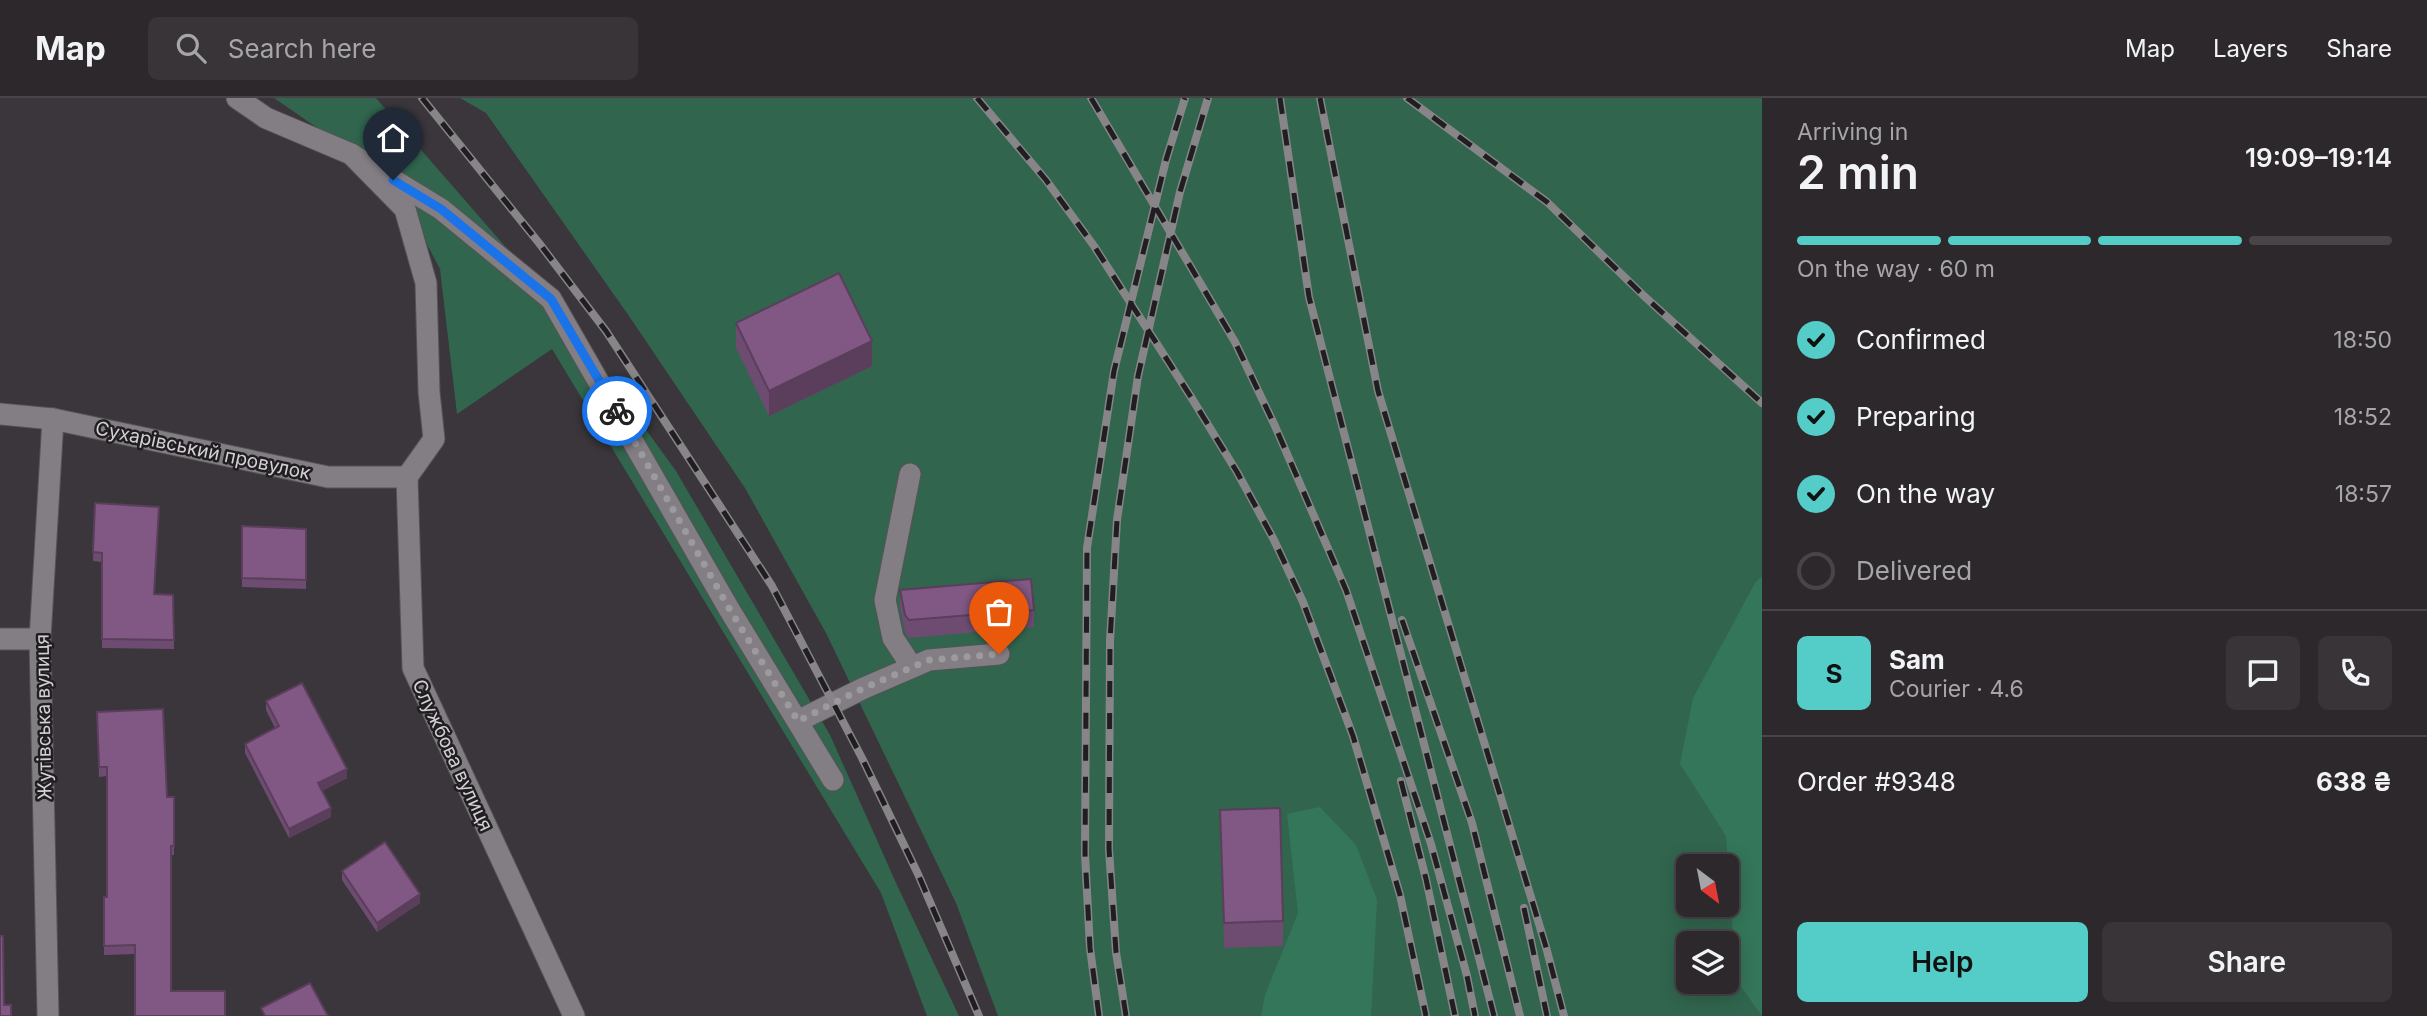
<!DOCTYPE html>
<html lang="en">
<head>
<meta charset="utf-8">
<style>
	:root { --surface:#2c282c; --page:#383438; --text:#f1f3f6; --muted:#a6a6a9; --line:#484448; --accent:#54cdc8 }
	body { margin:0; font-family:Inter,sans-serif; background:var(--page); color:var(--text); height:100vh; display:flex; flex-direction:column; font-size:26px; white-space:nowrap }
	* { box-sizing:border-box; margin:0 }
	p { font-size:23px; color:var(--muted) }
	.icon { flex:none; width:38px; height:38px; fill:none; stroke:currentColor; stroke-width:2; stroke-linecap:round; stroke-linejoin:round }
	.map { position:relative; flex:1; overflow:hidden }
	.drawer { display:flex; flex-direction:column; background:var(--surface); width:665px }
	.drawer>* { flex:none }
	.needle { width:46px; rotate:148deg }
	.buttons { position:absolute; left:1676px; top:756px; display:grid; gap:14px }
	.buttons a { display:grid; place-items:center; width:63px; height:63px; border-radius:10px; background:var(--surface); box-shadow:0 4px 18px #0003,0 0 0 2px var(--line); font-size:35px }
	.pin { position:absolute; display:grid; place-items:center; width:60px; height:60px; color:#fff; margin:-72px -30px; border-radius:50% 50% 50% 0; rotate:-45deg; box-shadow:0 0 7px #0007 }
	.pin .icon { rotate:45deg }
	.courier { position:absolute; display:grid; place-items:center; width:70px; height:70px; margin:-35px; border:5px solid #1a73e8; border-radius:50%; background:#fff; color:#222; box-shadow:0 2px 9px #0007 }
	.overview em { font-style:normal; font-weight:600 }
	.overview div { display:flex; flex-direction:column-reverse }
	.overview { display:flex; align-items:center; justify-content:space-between; height:119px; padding:0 35px }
	h1 { font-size:46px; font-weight:600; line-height:52px }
	.bar { display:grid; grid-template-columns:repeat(4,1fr); gap:10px 7px; align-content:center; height:84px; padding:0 35px }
	.bar i { height:9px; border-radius:5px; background:var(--line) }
	.bar .selected { background:var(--accent) }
	.bar p { grid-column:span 4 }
	.line { display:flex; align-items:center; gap:18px; padding:0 35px; border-top:2px solid var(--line) }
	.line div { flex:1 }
	.round { display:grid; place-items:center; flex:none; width:74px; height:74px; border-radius:10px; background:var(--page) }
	ol { padding:0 35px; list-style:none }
	li { display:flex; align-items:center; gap:21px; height:77px }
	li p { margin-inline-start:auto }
	li .icon { padding:7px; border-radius:50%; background:var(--accent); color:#111; stroke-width:4 }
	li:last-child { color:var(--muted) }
	li i { width:38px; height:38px; border:4px solid var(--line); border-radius:50% }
	.button { display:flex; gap:14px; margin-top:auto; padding:14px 35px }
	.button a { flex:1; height:80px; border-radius:10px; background:var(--accent); color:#111; font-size:28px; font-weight:600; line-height:80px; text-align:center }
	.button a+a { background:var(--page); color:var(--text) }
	header { display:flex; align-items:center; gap:42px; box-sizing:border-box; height:98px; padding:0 35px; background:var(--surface); border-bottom:2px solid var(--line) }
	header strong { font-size:33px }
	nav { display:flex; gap:38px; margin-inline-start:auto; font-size:24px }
	.search { width:490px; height:63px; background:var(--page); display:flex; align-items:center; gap:18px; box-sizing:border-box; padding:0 24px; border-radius:10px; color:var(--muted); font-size:26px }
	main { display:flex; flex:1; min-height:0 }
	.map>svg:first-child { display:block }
	.green { fill:#31654e; fill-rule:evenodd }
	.forest { fill:#347659 }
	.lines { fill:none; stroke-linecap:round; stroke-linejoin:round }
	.minor-casing { stroke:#565357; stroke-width:23 }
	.minor { stroke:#837e83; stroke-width:21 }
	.rail-casing { stroke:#888589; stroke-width:8 }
	.rail { stroke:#201e20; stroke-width:5; stroke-dasharray:16; stroke-linecap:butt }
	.wall { fill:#6e4c71 }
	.shaded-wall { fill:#5a3e5c }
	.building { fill:#805883; stroke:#5a3e5c; stroke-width:2 }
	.done { stroke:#9d9a9e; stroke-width:7; stroke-dasharray:0 12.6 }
	.route { stroke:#1a73e8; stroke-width:9 }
	.labels { text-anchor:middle; stroke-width:5; stroke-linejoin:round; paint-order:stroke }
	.street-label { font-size:19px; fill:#d3d0d3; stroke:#201e20 }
</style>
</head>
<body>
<header>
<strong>Map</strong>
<div class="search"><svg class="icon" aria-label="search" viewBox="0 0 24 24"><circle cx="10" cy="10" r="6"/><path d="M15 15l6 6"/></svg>Search here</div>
<nav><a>Map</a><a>Layers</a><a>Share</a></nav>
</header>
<main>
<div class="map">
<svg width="1762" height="918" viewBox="0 0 1762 918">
	<rect width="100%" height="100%" fill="#3a363b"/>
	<!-- green -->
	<g class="green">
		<polygon points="274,0 376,0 551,201 676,373 830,637 897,787 959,918 927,918 881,795 552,251 457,316 440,171 393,82"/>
		<path d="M 460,0 L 1762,0 L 1762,918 L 998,918 L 956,805 L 826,535 L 745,390 L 629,218 L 486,15 ZM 1689,768 L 1727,768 L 1727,807 L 1689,807 ZM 1689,845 L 1727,845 L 1727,884 L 1689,884 Z"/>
	</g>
	<!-- forest -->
	<g class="forest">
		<polygon points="1762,478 1762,918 1736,882 1726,738 1680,666 1693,600 1755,485"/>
		<polygon points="1320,709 1356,747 1377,802 1371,918 1261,918 1265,897 1298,815 1287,716"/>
	</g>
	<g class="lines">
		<!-- minor casing -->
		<g class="minor-casing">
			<g id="minor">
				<polyline points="237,0 266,20 351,56 405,111 426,185 429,294 434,341 407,379"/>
				<polyline points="351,56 441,111 551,201 729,511 833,682"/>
				<polyline points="0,316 53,321 328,379 407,379"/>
				<polyline points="910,376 885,502 893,540 912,569"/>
				<polyline points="407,379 413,570 574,918"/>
				<polyline points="0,541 40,541"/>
				<polyline points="798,623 864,590 929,562 999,556"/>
				<polyline points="48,918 40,541 53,321"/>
			</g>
		</g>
		<!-- minor -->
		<use href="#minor" class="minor"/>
		<!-- rail casing -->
		<g class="rail-casing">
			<g id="rail">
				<polyline points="422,0 539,145 606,233 772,488 862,660 918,776 979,918"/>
				<polyline points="977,0 1046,82 1094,148 1191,299 1237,374 1274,442 1303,504 1353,638 1400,797 1426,918"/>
				<polyline points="1091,0 1235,244 1275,328 1346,492 1431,746 1467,878 1475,918"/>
				<polyline points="1280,0 1309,199 1494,918"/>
				<polyline points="1320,0 1378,293 1546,849 1564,918"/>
				<polyline points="1407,0 1547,104 1644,198 1762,305"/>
				<polyline points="1402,522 1472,725 1520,918"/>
				<polyline points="1401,683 1426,781 1455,918"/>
				<polyline points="1524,810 1547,918"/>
				<polyline points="1099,918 1090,850 1085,756 1087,450 1114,273 1166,62 1185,0"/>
				<polyline points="1126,918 1116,854 1109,751 1110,543 1117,422 1138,278 1180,94 1208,0"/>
			</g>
		</g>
		<!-- rail -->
		<use href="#rail" class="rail"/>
	</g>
	<!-- wall -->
	<g class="wall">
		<polygon points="736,225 872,268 769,318 736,250"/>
		<polygon points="95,405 155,496 173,497 174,551 102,550 102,464 93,463"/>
		<polygon points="242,428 306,431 306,491 242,489"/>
		<polygon points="900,492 1034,512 1034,529 909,540 905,535 900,509"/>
		<polygon points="266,603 347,680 322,693 331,719 289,740 245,655 245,646 275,630 266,612"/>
		<polygon points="97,614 167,699 174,699 174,757 171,757 135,918 135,856 104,857 104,799 107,799 107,678 99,679"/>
		<polygon points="1220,712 1283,823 1283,848 1224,850"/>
		<polygon points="342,773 420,805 377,834 342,782"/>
	</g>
	<!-- shaded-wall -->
	<g class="shaded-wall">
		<polygon points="872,243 872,268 769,318 769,293"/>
		<polygon points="347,671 347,680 318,695 318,685"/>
		<polygon points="331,710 331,719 289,740 289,731"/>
		<polygon points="420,796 420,805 377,834 377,825"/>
	</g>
	<!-- building -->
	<g class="building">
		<polygon points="839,175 872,243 769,293 736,225"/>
		<polygon points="95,405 159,409 154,496 173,497 174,542 102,541 102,455 93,454"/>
		<polygon points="242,428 306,431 306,482 242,480"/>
		<polygon points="1031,481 1034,512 909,522 905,517 900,492"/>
		<polygon points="302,585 347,671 318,685 331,710 289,731 245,646 279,628 266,603"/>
		<polygon points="163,611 167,699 174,699 174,748 171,748 171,893 225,893 225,918 135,918 135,847 104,848 104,799 107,799 107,669 99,669 97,614"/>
		<polygon points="1280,710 1283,823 1224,825 1220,712"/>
		<polygon points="385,744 420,796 377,825 342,773"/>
		<polygon points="0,838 3,838 4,907 11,907 11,918 0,918"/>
		<polygon points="310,885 328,918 265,918 261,910"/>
	</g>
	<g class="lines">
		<!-- done -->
		<polyline class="done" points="617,313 729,510 798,623 864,590 929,562 999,556"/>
		<!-- route -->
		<polyline class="route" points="393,82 441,111 551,201 617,313"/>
	</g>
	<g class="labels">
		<!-- street labels -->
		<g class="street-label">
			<text transform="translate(203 352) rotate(12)" y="7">Сухарівський провулок</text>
			<text transform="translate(43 619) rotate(-91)" y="7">Жутівська вулиця</text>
			<text transform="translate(453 657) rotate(65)" y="7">Службова вулиця</text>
		</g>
	</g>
</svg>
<div class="buttons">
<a><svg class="needle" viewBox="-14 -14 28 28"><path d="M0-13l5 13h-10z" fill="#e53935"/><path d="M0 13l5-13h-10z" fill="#a6a6a9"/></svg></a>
<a><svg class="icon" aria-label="layers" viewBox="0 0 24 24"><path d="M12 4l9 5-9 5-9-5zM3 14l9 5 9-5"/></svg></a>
</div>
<div class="pin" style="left:999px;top:556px;background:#ea580c"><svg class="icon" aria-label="bag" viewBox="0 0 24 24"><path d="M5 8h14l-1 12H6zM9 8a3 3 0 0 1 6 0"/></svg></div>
<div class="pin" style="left:393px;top:82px;background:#1f2937"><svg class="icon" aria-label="home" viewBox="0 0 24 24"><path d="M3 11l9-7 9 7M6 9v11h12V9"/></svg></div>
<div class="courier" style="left:617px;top:313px"><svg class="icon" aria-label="bike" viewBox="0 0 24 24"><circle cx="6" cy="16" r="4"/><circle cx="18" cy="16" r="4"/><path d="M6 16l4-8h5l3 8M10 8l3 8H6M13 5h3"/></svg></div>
</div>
<section class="drawer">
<div class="overview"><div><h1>2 min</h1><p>Arriving in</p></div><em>19:09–19:14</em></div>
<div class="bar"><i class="selected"></i><i class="selected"></i><i class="selected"></i><i></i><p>On the way · 60 m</p></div>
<ol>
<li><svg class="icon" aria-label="check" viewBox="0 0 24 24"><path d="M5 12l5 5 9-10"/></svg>Confirmed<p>18:50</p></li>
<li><svg class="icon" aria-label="check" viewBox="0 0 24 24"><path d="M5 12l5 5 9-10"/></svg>Preparing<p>18:52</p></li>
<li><svg class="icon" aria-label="check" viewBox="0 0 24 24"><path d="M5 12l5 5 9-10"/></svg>On the way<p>18:57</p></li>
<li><i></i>Delivered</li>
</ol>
<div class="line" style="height:126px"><b class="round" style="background:var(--accent);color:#111">S</b><div><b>Sam</b><p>Courier · 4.6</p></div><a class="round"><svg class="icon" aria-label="chat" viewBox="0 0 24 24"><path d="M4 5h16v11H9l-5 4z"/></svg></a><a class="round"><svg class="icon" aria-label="phone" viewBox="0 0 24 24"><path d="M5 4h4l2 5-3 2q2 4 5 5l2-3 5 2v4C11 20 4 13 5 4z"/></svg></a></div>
<div class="line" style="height:91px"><div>Order #9348</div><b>638 ₴</b></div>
<div class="button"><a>Help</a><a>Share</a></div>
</section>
</main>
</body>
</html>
